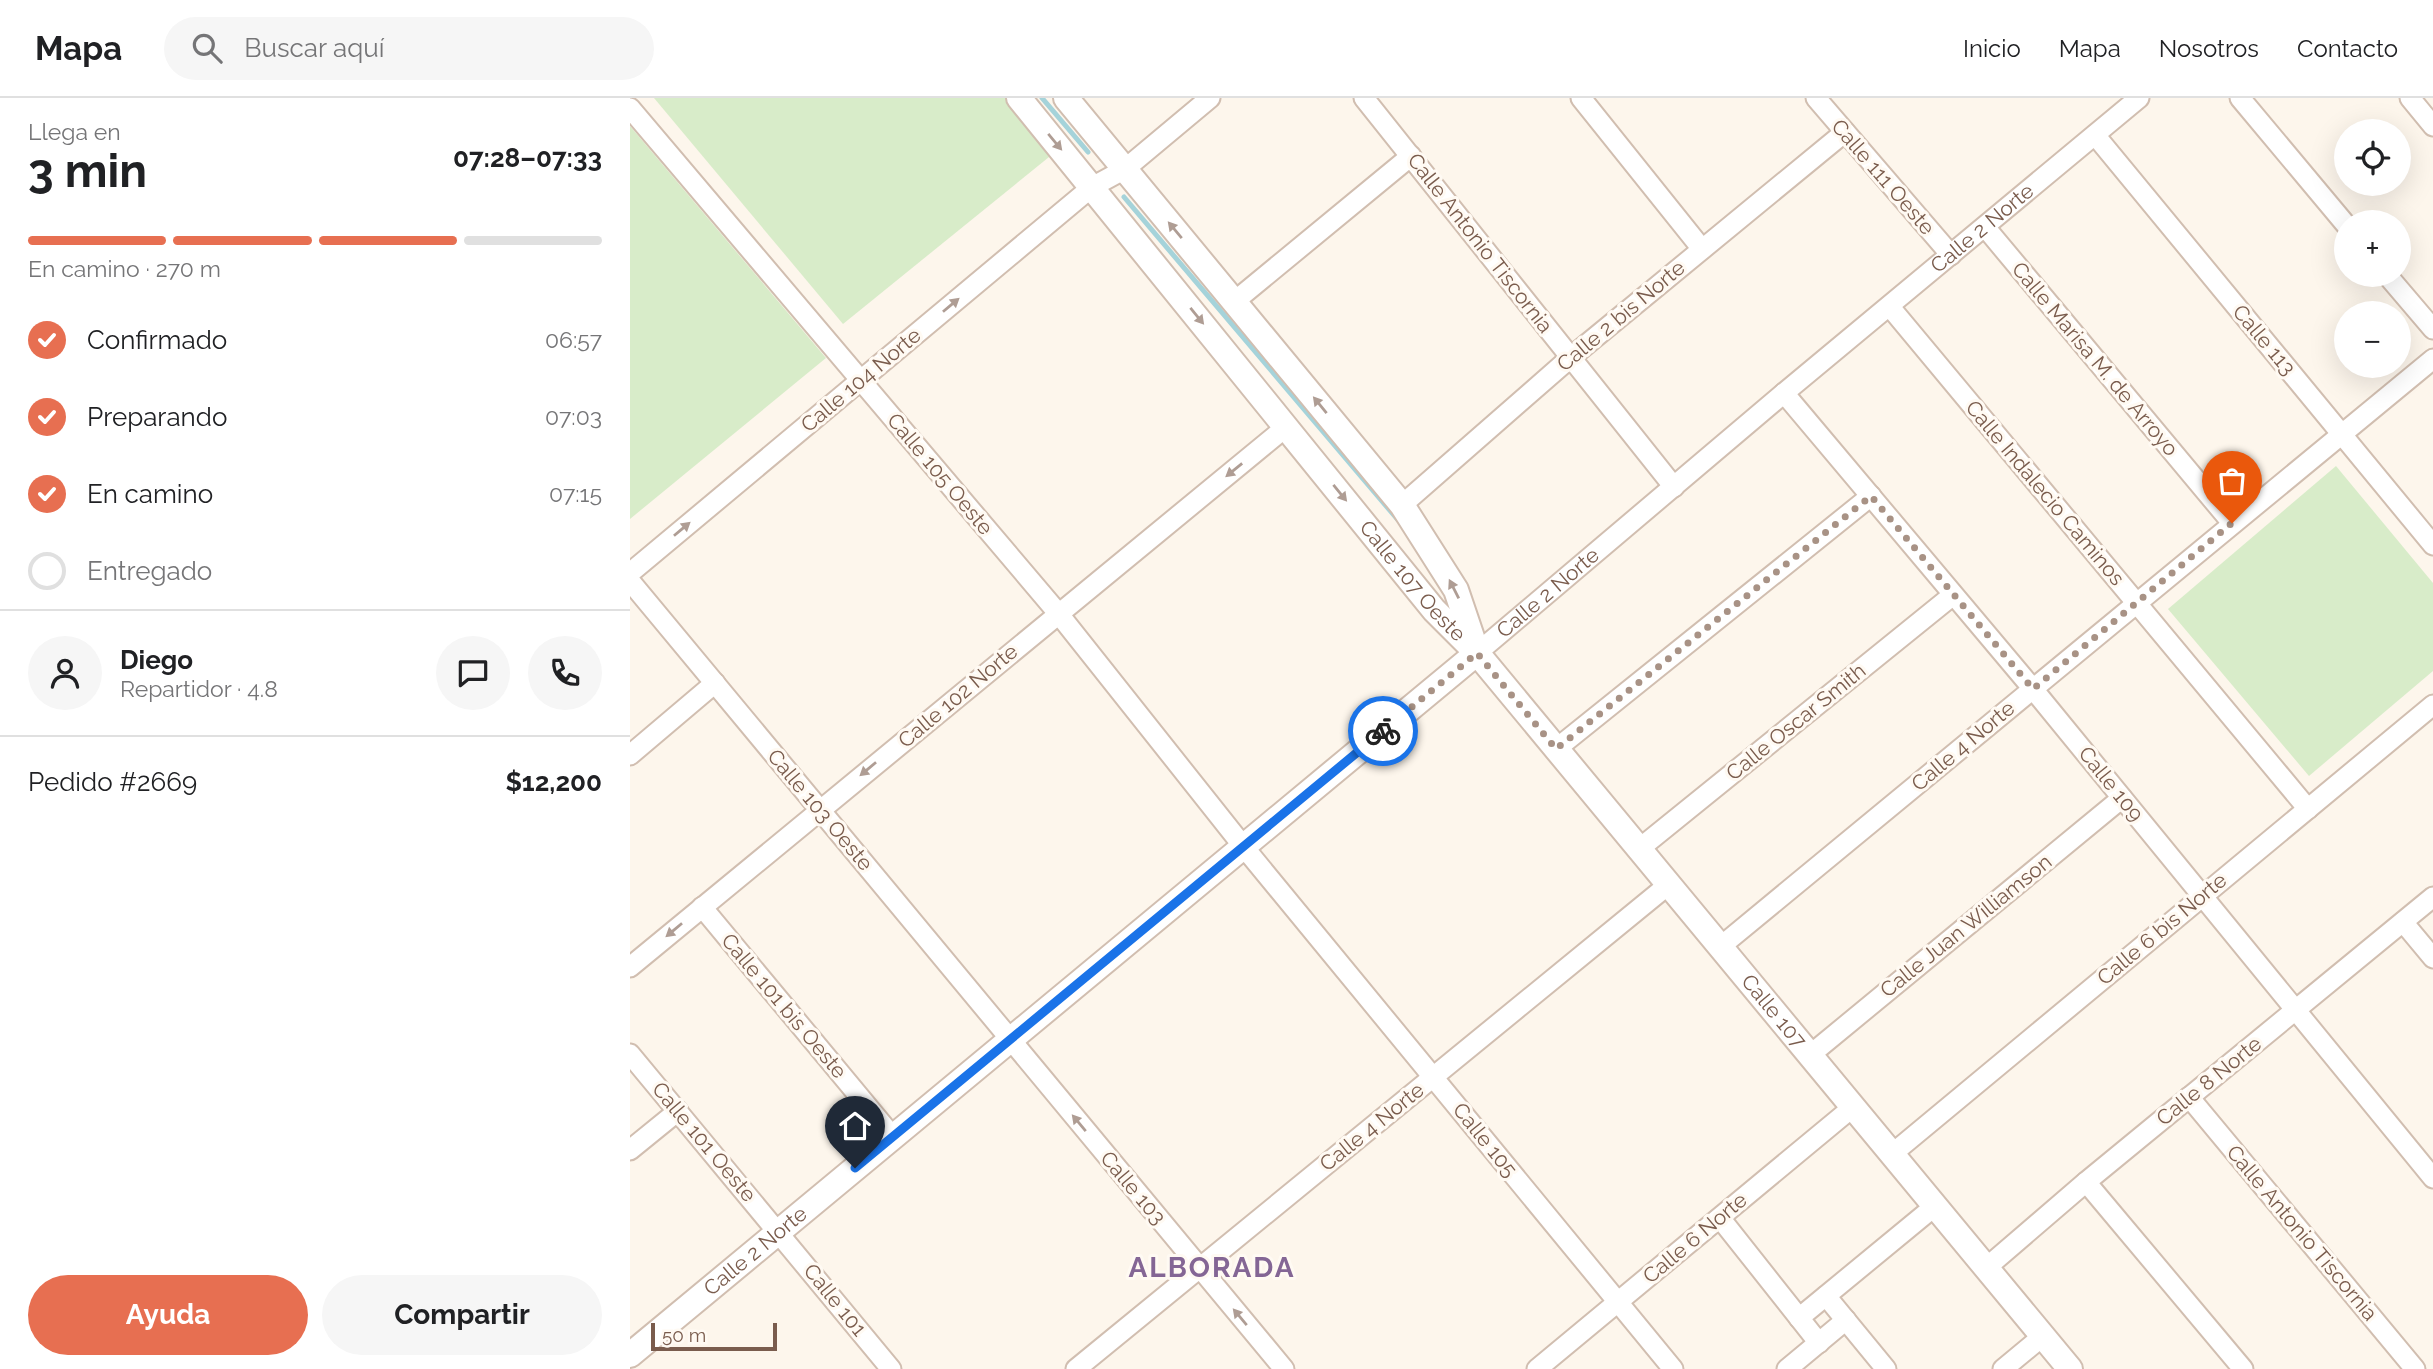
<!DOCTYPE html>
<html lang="es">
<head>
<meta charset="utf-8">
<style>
	:root { --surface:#fff; --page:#f6f6f6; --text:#202124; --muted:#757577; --line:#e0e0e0; --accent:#e76f51 }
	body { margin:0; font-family:Raleway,sans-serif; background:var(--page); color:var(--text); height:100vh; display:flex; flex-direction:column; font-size:26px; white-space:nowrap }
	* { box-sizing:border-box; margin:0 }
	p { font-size:23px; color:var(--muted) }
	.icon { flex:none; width:38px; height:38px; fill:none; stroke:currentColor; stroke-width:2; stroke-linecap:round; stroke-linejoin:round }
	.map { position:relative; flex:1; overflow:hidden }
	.drawer { display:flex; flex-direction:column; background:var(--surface); width:630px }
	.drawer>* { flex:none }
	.fabs { position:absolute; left:1704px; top:21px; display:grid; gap:14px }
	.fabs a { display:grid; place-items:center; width:77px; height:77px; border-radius:50%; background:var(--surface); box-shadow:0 7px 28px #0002; font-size:35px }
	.scale { position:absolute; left:21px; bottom:18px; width:126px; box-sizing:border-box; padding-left:7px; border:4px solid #7a5c4d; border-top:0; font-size:19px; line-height:24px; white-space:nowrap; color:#7a5c4d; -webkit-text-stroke:5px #fffaf3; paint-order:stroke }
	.pin { position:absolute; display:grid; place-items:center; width:60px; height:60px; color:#fff; margin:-72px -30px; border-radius:50% 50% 50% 0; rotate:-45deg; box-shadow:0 0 7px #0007 }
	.pin .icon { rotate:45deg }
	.courier { position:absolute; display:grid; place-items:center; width:70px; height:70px; margin:-35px; border:5px solid #1a73e8; border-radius:50%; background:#fff; color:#222; box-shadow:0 2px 9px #0007 }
	.head em { font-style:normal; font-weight:700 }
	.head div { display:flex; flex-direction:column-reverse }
	.head { display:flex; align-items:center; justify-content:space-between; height:119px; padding:0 28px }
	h1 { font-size:46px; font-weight:700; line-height:52px }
	.bar { display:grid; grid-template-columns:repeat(4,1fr); gap:10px 7px; align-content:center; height:84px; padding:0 28px }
	.bar i { height:9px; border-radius:5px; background:var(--line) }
	.bar .active { background:var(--accent) }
	.bar p { grid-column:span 4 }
	.line { display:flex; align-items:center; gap:18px; padding:0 28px; border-top:2px solid var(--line) }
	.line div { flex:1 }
	.round { display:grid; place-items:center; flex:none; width:74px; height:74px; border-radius:37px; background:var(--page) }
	ol { padding:0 28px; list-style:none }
	li { display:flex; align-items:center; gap:21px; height:77px }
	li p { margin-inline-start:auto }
	li .icon { padding:7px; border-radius:50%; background:var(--accent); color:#fff; stroke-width:4 }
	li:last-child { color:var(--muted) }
	li i { width:38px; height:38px; border:4px solid var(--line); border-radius:50% }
	.action { display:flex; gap:14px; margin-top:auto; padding:14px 28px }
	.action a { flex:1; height:80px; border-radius:42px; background:var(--accent); color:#fff; font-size:28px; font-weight:700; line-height:80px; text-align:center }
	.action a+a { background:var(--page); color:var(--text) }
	header { display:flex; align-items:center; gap:42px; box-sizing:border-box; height:98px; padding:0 35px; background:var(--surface); border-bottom:2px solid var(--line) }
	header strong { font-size:33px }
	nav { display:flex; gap:38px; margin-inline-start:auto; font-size:24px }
	.search { width:490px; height:63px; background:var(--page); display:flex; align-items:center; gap:18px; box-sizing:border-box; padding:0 24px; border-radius:38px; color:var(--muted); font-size:26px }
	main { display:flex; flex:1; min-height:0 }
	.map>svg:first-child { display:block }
	.green { fill:#d8ecc9 }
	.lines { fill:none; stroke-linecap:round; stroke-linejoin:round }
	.stream { stroke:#a5d3da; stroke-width:5 }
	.minor-casing { stroke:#d1beb0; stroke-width:23 }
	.tertiary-casing { stroke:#d1beb0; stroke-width:28 }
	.minor { stroke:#fff; stroke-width:19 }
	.tertiary { stroke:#fff; stroke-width:24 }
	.oneway { fill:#af9d94 }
	.done { stroke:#a89285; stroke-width:7; stroke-dasharray:0 12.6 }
	.route { stroke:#1a73e8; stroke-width:9 }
	.labels { text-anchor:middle; stroke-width:6; stroke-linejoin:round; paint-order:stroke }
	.street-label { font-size:21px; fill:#7a5c4d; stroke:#fffaf3 }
	.district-label { font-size:28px; font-weight:bold; letter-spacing:2px; fill:#846695; stroke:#fffaf3 }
</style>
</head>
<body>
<header>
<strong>Mapa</strong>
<div class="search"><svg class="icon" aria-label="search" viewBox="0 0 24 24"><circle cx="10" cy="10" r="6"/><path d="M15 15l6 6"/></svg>Buscar aquí</div>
<nav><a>Inicio</a><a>Mapa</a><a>Nosotros</a><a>Contacto</a></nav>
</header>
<main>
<section class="drawer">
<div class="head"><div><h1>3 min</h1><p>Llega en</p></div><em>07:28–07:33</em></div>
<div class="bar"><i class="active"></i><i class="active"></i><i class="active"></i><i></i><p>En camino · 270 m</p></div>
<ol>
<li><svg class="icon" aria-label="check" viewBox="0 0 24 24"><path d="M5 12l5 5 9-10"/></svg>Confirmado<p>06:57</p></li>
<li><svg class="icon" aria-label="check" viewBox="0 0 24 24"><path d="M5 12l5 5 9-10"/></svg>Preparando<p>07:03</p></li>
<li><svg class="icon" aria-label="check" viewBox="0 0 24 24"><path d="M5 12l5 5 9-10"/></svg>En camino<p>07:15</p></li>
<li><i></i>Entregado</li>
</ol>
<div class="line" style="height:126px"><a class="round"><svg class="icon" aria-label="person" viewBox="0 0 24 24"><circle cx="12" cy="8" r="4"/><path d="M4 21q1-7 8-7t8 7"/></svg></a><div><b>Diego</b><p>Repartidor · 4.8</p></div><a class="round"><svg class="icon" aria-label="chat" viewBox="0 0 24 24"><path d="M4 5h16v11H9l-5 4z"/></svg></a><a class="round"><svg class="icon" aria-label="phone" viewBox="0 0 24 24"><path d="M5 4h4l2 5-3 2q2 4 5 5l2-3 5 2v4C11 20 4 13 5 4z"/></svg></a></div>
<div class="line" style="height:91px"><div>Pedido #2669</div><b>$12,200</b></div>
<div class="action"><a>Ayuda</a><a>Compartir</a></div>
</section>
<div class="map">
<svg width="1803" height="1271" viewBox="0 0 1803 1271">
	<rect width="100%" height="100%" fill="#fdf6ec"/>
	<!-- green -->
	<g class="green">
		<polygon points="24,0 378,0 424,55 213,226"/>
		<polygon points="0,28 196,260 0,421"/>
		<polygon points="1706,368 1803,485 1803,573 1679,678 1538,511"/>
	</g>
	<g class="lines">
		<!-- stream -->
		<g class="stream">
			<polyline points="412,0 458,54"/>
			<polyline points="494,99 768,422"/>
		</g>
		<!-- minor casing -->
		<g class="minor-casing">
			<g id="minor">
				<polyline points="734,0 1044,389"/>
				<polyline points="951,0 1072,151"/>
				<polyline points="1186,0 1321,157"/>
				<polyline points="1610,0 1717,128"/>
				<polyline points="1780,0 1803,28"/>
				<polyline points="0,10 428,515 613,748 1043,1271"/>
				<polyline points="1465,37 1803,447"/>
				<polyline points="1355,129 1602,425"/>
				<polyline points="1757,177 1803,231"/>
				<polyline points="605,203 781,58"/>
				<polyline points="1260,209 1678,711"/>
				<polyline points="1154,295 1403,591 1803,1080"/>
				<polyline points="772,407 940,260 1215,34"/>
				<polyline points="0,475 462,89 495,71 580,0"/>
				<polyline points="0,483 654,1271"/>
				<path id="s1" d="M 847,555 L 1154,295 L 1509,0"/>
				<polyline points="926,651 1241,398"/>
				<polyline points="0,657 85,585"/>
				<polyline points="1009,751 1323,497"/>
				<polyline points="72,809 263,1039"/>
				<polyline points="1773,824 1803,860"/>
				<polyline points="1090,849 1803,261"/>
				<polyline points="0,869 656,329"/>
				<polyline points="0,956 261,1271"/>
				<polyline points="1180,957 1492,700"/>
				<polyline points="1559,999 1785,1271"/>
				<polyline points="0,1052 48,1013"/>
				<polyline points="1262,1056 1803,607"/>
				<polyline points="1456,1084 1613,1271"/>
				<polyline points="1090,1120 1189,1245"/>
				<polyline points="1356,1170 1456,1084 1803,799"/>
				<polyline points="1196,1198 1256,1271"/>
				<polyline points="1169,1220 1305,1108"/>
				<polyline points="446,1271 1038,787"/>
				<polyline points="907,1271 1223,1009"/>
				<polyline points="1157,1271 1216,1222"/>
				<polyline points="1373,1271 1413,1238"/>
			</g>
		</g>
		<!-- tertiary casing -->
		<g class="tertiary-casing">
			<g id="tertiary">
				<path id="s2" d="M 389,0 L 804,512 L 847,555 L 1440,1271"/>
				<polyline points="436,0 772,407 826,492 846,551"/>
				<path id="s3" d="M 0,1257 L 847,555"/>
			</g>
		</g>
		<!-- minor -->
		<use href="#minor" class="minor"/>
		<!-- tertiary -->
		<use href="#tertiary" class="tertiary"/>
	</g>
	<!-- one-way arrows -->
	<defs><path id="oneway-solid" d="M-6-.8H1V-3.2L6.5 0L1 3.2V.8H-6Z" transform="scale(1.75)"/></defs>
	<g class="oneway">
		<use href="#oneway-solid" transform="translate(425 44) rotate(50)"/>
		<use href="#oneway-solid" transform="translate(545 132) rotate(-130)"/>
		<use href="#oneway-solid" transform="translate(321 207) rotate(-40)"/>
		<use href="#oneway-solid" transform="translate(567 218) rotate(51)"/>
		<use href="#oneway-solid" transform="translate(690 307) rotate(-129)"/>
		<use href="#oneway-solid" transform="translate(604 372) rotate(141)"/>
		<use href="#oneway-solid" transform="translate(710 395) rotate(51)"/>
		<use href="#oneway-solid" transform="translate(52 431) rotate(-40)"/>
		<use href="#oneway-solid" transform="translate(824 491) rotate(-117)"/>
		<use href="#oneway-solid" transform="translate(238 671) rotate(140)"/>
		<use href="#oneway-solid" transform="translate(44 832) rotate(140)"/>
		<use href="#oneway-solid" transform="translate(449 1025) rotate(-130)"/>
		<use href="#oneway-solid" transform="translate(610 1219) rotate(-130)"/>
	</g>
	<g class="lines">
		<!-- done -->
		<polyline class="done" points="753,633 847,555 926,651 1241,398 1403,591 1602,425"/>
		<!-- route -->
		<polyline class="route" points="225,1070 753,633"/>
	</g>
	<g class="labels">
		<!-- street labels -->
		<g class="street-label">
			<text transform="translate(1253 79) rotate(49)" y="7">Calle 111 Oeste</text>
			<text dy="7" stroke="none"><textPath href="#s1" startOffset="660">Calle 2 Norte</textPath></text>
			<text transform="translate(850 145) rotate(52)" y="7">Calle Antonio Tiscornia</text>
			<text transform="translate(991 218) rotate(-40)" y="7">Calle 2 bis Norte</text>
			<text transform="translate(1634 242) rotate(50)" y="7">Calle 113</text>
			<text transform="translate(1465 261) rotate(50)" y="7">Calle Marisa M. de Arroyo</text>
			<text transform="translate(231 282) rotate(-40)" y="7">Calle 104 Norte</text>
			<text transform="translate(310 376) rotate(50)" y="7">Calle 105 Oeste</text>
			<text transform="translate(1415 395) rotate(50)" y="7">Calle Indalecio Caminos</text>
			<text dy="7" stroke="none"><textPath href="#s2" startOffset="623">Calle 107 Oeste</textPath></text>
			<text dy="7" stroke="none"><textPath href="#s1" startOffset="93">Calle 2 Norte</textPath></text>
			<text transform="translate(328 598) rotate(-40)" y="7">Calle 102 Norte</text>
			<text transform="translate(1166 624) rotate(-39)" y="7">Calle Oscar Smith</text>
			<text transform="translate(1333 648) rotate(-40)" y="7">Calle 4 Norte</text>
			<text transform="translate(1481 686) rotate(51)" y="7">Calle 109</text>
			<text transform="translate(190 712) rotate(50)" y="7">Calle 103 Oeste</text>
			<text transform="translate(1336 828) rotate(-39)" y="7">Calle Juan Williamson</text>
			<text transform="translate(1532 831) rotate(-40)" y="7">Calle 6 bis Norte</text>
			<text transform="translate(154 908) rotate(50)" y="7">Calle 101 bis Oeste</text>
			<text dy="7" stroke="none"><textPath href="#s2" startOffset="1185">Calle 107</textPath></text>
			<text transform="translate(1579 983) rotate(-39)" y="7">Calle 8 Norte</text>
			<text transform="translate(742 1029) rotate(-39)" y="7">Calle 4 Norte</text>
			<text transform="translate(855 1042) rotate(51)" y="7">Calle 105</text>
			<text transform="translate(74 1044) rotate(50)" y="7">Calle 101 Oeste</text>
			<text transform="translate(503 1090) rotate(50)" y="7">Calle 103</text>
			<text transform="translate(1672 1135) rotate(50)" y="7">Calle Antonio Tiscornia</text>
			<text transform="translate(1065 1140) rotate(-40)" y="7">Calle 6 Norte</text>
			<text dy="7" stroke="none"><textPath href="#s3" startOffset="163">Calle 2 Norte</textPath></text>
			<text transform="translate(205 1202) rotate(51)" y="7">Calle 101</text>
		</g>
		<!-- district labels -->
		<g class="district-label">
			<text x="582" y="1179">ALBORADA</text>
		</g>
	</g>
</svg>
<div class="fabs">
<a><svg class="icon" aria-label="locate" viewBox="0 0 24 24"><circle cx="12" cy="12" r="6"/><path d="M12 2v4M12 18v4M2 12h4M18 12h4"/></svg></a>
<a>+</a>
<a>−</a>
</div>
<div class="scale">50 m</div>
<div class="pin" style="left:1602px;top:425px;background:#ea580c"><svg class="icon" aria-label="bag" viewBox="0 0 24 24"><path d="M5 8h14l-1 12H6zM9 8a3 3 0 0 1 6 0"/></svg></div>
<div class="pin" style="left:225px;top:1070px;background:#1f2937"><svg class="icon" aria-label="home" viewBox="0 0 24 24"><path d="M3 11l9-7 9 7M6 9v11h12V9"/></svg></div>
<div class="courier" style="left:753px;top:633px"><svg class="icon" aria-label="bike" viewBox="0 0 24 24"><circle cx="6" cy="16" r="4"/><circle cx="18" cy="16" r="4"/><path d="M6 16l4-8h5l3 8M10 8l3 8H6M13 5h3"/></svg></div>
</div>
</main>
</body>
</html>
